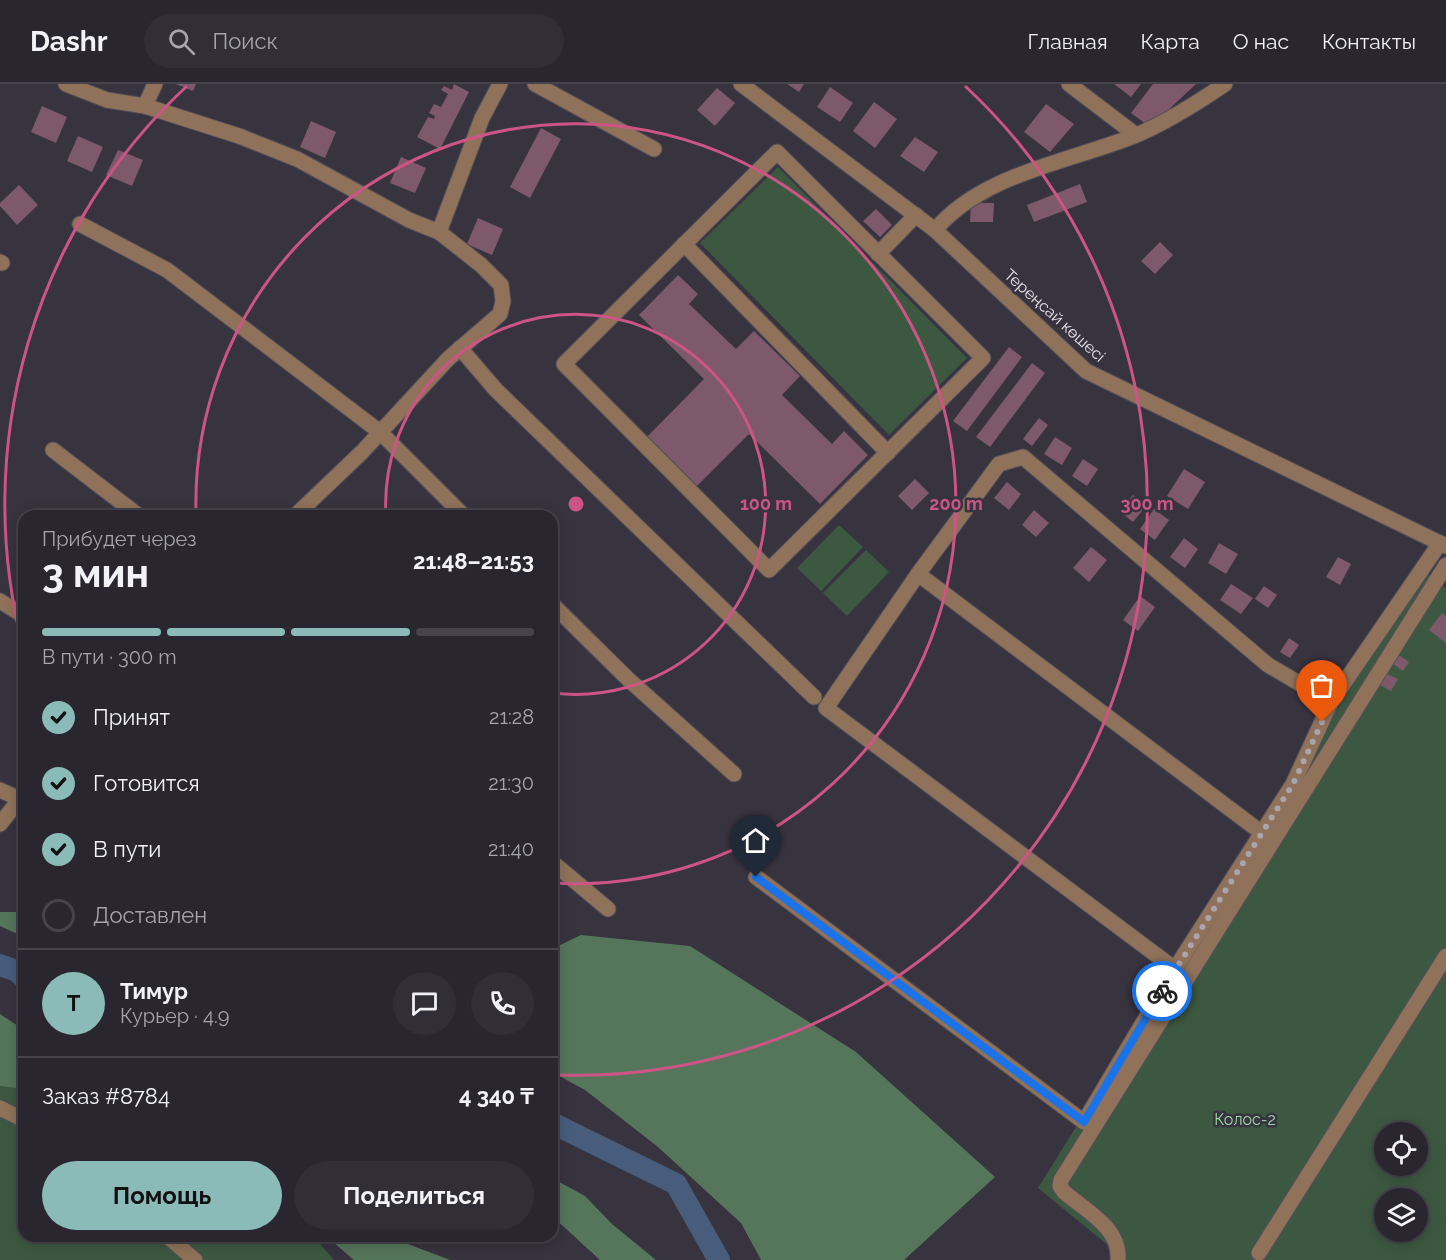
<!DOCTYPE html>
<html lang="ru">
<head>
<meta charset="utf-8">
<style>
	:root { --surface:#29262f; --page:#312e37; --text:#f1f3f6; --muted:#a5a5aa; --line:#45434b; --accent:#8bbbb9 }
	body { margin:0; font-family:Raleway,sans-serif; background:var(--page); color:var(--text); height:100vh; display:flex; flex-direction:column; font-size:22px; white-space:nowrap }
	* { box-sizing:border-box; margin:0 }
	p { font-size:20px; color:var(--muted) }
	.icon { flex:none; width:33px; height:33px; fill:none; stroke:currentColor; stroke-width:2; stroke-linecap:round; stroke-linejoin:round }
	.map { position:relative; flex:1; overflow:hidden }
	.side { position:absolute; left:18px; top:426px; width:540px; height:732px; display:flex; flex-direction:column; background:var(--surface); border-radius:18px; box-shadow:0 3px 15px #0003,0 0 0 2px var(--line) }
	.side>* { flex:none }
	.tools { position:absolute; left:1374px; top:1038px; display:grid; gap:12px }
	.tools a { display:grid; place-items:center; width:54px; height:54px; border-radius:50%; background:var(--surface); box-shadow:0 3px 15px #0003,0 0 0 2px var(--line); font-size:30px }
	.pin { position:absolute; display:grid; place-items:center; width:51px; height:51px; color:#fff; margin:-62px -26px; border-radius:50% 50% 50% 0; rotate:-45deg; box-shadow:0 0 6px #0007 }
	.pin .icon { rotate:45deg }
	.courier { position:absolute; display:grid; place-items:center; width:60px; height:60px; margin:-30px; border:4px solid #1a73e8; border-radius:50%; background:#fff; color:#222; box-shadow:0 2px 8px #0007 }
	.summary em { font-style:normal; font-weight:700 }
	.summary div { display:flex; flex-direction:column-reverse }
	.summary { display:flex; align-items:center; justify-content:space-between; height:102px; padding:0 24px }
	h1 { font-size:39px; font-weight:700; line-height:45px }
	.bar { display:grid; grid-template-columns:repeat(4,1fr); gap:9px 6px; align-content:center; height:72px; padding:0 24px }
	.bar i { height:8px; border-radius:4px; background:var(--line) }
	.bar .active { background:var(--accent) }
	.bar p { grid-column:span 4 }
	.line { display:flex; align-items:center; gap:15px; padding:0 24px; border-top:2px solid var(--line) }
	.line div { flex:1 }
	.round { display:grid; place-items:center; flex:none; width:63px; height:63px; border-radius:32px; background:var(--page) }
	ol { padding:0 24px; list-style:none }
	li { display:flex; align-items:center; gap:18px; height:66px }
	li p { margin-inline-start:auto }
	li .icon { padding:6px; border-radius:50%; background:var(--accent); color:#111; stroke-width:4 }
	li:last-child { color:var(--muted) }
	li i { width:33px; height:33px; border:3px solid var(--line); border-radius:50% }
	.action { display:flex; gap:12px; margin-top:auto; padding:12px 24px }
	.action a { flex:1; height:69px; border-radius:36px; background:var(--accent); color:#111; font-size:24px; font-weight:700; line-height:69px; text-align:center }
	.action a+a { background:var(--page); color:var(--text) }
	header { display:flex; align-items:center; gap:36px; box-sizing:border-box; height:84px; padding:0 30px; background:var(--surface); border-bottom:2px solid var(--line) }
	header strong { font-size:28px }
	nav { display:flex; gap:33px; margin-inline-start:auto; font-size:21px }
	.search { width:420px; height:54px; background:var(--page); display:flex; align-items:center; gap:15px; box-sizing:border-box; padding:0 21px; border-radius:33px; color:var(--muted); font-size:22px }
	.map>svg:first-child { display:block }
	.green { fill:#3d5841; fill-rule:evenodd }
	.forest { fill:#56765b }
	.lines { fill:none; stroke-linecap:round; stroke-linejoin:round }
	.river { stroke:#475d7b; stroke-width:22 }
	.building { fill:#7e596c }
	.minor-casing { stroke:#534f5a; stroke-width:17 }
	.minor { stroke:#8f7259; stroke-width:15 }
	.done { stroke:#a8a5ae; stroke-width:6; stroke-dasharray:0 10.8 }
	.route { stroke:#1a73e8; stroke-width:8 }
	.ring { fill:none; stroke:#cc5586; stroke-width:3 }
	.labels { text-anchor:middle; stroke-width:5; stroke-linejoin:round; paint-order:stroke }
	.street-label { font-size:16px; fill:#e5e2ea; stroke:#37333f }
	.park-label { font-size:16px; fill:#9fd5a7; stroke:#37333f }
	.centre { fill:#cc5586; stroke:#37333f; stroke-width:3 }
	.ring-label { font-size:18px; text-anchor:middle; font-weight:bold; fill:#cc5586; stroke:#37333f; stroke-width:5; stroke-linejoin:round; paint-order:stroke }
</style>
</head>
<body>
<header>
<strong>Dashr</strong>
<div class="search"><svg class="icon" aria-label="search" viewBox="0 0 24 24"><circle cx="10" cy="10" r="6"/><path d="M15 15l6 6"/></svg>Поиск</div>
<nav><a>Главная</a><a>Карта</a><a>О нас</a><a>Контакты</a></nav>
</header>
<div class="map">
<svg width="1446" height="1176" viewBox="0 0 1446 1176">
	<rect width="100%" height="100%" fill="#37333f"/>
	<!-- green -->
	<g class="green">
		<polygon points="778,83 967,274 889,351 700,159"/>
		<polygon points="839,441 863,463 821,507 797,484"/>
		<polygon points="866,466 889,488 847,532 823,509"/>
		<path d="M 1422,486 L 1446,504 L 1446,1176 L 1126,1176 L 1038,1104 ZM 1384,1048 L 1418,1048 L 1418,1082 L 1384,1082 ZM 1384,1114 L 1418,1114 L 1418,1148 L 1384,1148 Z"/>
		<polygon points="0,1002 24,1004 24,1152 313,1152 334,1176 0,1176"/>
	</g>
	<!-- forest -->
	<g class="forest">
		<polygon points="24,825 24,853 0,842 0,828 22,828"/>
		<polygon points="581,851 690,862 856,968 995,1093 904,1176 761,1176 741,1139 658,1063 585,1006 552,988 552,865"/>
		<polygon points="0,930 24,946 24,1005 0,1002"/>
		<polygon points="552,1094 585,1112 612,1140 656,1176 600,1176 552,1132"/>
		<polygon points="331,1152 387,1152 450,1176 354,1176 333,1158"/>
	</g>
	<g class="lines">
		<!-- river -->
		<g class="river">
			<polyline points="0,881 17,887 24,894"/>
			<polyline points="552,1039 676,1100 719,1176"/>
		</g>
	</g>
	<!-- building -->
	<g class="building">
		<polygon points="176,0 196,0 193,7"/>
		<polygon points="454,0 469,8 440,65 417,53 428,33 434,35 435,32 429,29 434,20 441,23 448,10 441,6 444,2 452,6"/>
		<polygon points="787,0 804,0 799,8"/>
		<polygon points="1114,0 1141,0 1131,13"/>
		<polygon points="1153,0 1196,0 1150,43 1131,29"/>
		<polygon points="830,3 853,19 840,38 817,23"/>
		<polygon points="717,4 735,19 715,42 697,26"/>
		<polygon points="874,18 897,35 875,64 853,47"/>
		<polygon points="1046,20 1074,40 1050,68 1024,48"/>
		<polygon points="42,22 67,33 56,59 31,48"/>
		<polygon points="311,37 336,48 325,74 300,63"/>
		<polygon points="541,44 561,55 530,114 510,103"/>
		<polygon points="78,52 103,63 92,88 67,77"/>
		<polygon points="915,53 938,68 924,88 900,72"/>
		<polygon points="118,66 143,76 132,102 106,91"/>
		<polygon points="401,73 426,84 415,109 390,99"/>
		<polygon points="1080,100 1087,118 1034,138 1027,121"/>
		<polygon points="19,101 38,121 17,141 0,122 0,119"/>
		<polygon points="971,119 994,119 993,138 970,138"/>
		<polygon points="876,125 892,141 880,153 863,137"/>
		<polygon points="478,134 503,145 492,171 467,160"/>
		<polygon points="1160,158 1173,171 1155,190 1141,177"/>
		<polygon points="678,191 698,210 689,220 736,265 754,247 800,292 782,311 832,360 844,347 868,371 820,420 749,350 693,406 643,357 704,295 639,231"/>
		<polygon points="1009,263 1022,273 967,347 953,337"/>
		<polygon points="1032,279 1045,289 990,363 976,353"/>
		<polygon points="1039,334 1048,341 1032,362 1023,355"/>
		<polygon points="1055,353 1072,364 1062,381 1044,370"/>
		<polygon points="1083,375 1098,385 1087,402 1072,392"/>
		<polygon points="1184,385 1205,398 1188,425 1167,412"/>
		<polygon points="915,395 929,409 912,426 898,412"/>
		<polygon points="1007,398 1021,410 1009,426 994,414"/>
		<polygon points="1133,411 1146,422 1133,438 1119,427"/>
		<polygon points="1154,425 1169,436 1155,456 1140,445"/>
		<polygon points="1034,426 1049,439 1036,453 1022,441"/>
		<polygon points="1184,454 1198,465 1185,484 1170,473"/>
		<polygon points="1219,459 1238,470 1226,490 1208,479"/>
		<polygon points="1091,463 1107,476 1089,498 1073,484"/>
		<polygon points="1338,473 1351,480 1340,501 1326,493"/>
		<polygon points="1231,500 1253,514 1241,530 1220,516"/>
		<polygon points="1264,502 1277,511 1268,524 1255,515"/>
		<polygon points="1140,512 1155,523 1138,547 1123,536"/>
		<polygon points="1442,529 1446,532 1446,559 1429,546"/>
		<polygon points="1289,554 1299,561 1290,574 1280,568"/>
		<polygon points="1396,569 1409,578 1403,587 1389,577"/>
		<polygon points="1330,582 1337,587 1326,603 1319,598"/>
		<polygon points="1387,590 1398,595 1391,607 1380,601"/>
	</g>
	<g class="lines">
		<!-- minor casing -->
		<g class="minor-casing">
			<g id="minor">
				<polyline points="66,0 107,16 145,22 155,0"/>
				<polyline points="535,0 654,65"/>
				<polyline points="741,0 935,146 1086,287 1446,462"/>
				<polyline points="1069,0 1136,51"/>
				<polyline points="145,22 239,52 297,75 409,136 439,148 481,181 501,201 503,217 500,230 448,275 362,368 295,432"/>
				<polygon points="777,68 983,274 769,486 564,280"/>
				<polyline points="80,140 167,186 380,348 464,432"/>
				<path d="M 935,146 C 982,90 1068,78 1134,52 C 1166,39 1197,19 1225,0"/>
				<polyline points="439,148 482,34 500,0"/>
				<polyline points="684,160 888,369"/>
				<polyline points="878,170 916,131"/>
				<polyline points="0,178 2,179"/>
				<polyline points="460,264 496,306 814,613"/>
				<polyline points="53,366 139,432"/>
				<polyline points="918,490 1262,749"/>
				<polyline points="0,517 24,532"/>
				<polyline points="552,520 628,595 734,690"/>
				<polyline points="0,706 20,715 0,740"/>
				<polyline points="552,778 608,825"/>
				<polyline points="756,793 1084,1038 1175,885 826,624 918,490 999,380 1023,373 1268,581 1331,618"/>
				<polyline points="1175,885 1293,700 1331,618 1440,459"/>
				<polyline points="0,1024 24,1036"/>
				<polyline points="167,1152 195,1176"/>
				<polyline points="1259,1169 1446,872"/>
				<path d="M 1118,1176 C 1121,1144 1086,1127 1064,1108 L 1060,1102 L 1061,1096 L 1446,481"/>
			</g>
		</g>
		<!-- minor -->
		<use href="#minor" class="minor"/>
	</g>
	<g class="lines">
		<!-- done -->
		<polyline class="done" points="1162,907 1293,700 1322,638"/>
		<!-- route -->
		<polyline class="route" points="756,793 1084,1038 1162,907"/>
	</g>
	<!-- distance rings -->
	<g class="ring">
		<path d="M386 432A190 190 0 1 1 553 609"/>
		<path d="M196 430A380 380 0 1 1 553 799"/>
		<path d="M23 563A571 571 0 0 1 187 2M965 2A571 571 0 0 1 556 991"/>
	</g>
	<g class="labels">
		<!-- street labels -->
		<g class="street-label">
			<text transform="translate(1055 231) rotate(42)" y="6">Тереңсай көшесі</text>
		</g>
		<!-- park labels -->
		<g class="park-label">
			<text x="1245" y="1041">Колос-2</text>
		</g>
	</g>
	<circle cx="576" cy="420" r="9" class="centre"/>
	<g class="ring-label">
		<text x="766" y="426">100 m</text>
		<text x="956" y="426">200 m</text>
		<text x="1147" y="426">300 m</text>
	</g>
</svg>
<div class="tools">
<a><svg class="icon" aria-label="locate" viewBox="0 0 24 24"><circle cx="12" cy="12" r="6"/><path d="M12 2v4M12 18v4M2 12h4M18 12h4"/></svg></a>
<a><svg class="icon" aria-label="layers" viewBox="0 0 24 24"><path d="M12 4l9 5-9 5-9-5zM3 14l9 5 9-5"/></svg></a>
</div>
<div class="pin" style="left:1322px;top:638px;background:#ea580c"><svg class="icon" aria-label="bag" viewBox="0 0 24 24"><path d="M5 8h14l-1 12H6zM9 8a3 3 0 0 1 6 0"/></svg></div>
<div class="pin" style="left:756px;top:793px;background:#1f2937"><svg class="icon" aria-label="home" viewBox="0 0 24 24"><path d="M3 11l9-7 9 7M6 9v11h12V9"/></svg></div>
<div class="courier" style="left:1162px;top:907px"><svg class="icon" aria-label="bike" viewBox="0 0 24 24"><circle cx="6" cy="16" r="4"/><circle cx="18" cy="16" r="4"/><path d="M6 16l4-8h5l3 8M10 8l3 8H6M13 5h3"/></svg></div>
<section class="side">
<div class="summary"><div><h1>3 мин</h1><p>Прибудет через</p></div><em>21:48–21:53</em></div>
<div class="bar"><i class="active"></i><i class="active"></i><i class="active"></i><i></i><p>В пути · 300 m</p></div>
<ol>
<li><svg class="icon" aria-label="check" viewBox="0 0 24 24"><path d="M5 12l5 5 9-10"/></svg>Принят<p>21:28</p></li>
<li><svg class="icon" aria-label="check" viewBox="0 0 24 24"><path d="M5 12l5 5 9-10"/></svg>Готовится<p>21:30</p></li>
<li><svg class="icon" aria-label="check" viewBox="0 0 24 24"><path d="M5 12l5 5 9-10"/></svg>В пути<p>21:40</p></li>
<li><i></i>Доставлен</li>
</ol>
<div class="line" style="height:108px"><b class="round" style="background:var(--accent);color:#111">Т</b><div><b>Тимур</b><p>Курьер · 4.9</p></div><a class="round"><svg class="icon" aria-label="chat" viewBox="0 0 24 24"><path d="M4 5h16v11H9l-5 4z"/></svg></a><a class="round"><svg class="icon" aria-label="phone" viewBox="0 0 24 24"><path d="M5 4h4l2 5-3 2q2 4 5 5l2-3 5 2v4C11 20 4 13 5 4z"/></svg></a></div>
<div class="line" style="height:78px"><div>Заказ #8784</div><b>4 340 ₸</b></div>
<div class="action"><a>Помощь</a><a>Поделиться</a></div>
</section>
</div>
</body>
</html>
